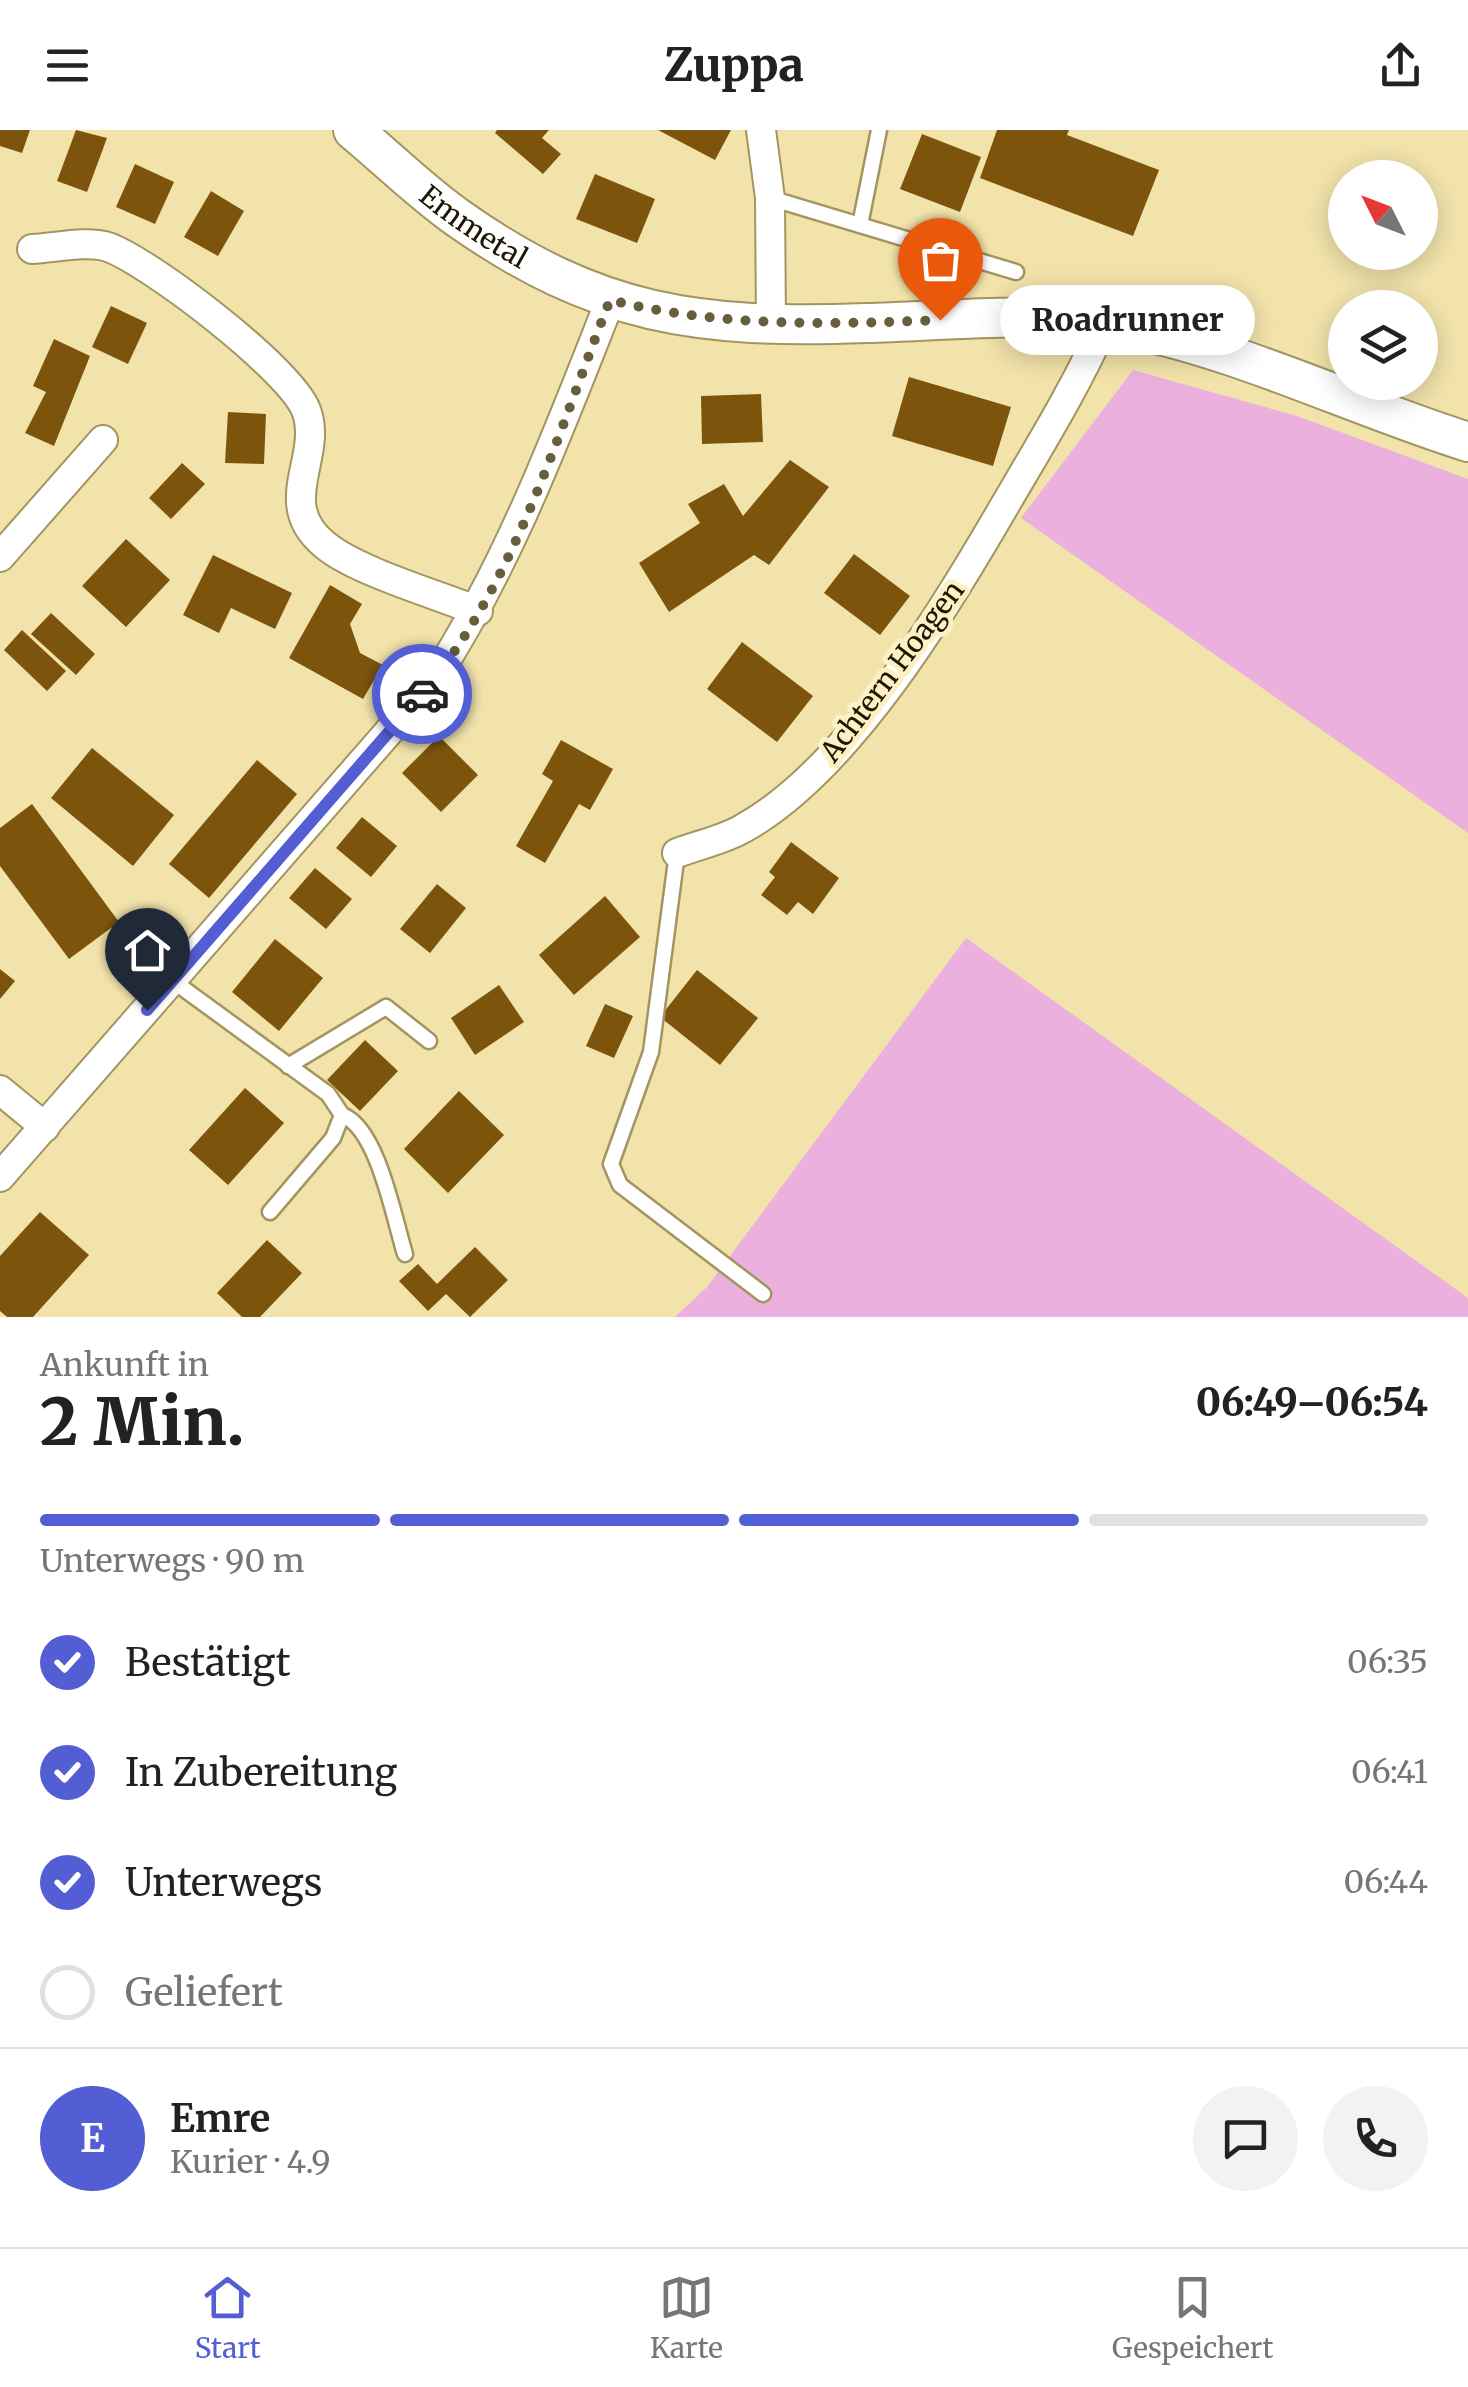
<!DOCTYPE html>
<html lang="de">
<head>
<meta charset="utf-8">
<style>
	:root { --surface:#fff; --page:#f2f2f2; --text:#222; --muted:#767676; --line:#e0e0e0; --accent:#535ed4 }
	body { margin:0; font-family:Merriweather,serif; background:var(--page); color:var(--text); height:100vh; display:flex; flex-direction:column; font-size:38px; white-space:nowrap }
	* { box-sizing:border-box; margin:0 }
	p { font-size:32px; color:var(--muted) }
	.icon { flex:none; width:55px; height:55px; fill:none; stroke:currentColor; stroke-width:2; stroke-linecap:round; stroke-linejoin:round }
	.map { position:relative; height:1187px; overflow:hidden }
	.side { display:flex; flex-direction:column; background:var(--surface); flex:1 }
	.side>* { flex:none }
	.needle { width:65px; rotate:312deg }
	.buttons { position:absolute; left:1328px; top:30px; display:grid; gap:20px }
	.buttons a { display:grid; place-items:center; width:110px; height:110px; border-radius:50%; background:var(--surface); box-shadow:0 5px 25px #0003; font-size:50px }
	.pin { position:absolute; display:grid; place-items:center; width:85px; height:85px; color:#fff; margin:-102px -42px; border-radius:50% 50% 50% 0; rotate:-45deg; box-shadow:0 0 10px #0007 }
	.pin .icon { rotate:45deg }
	.courier { position:absolute; display:grid; place-items:center; width:100px; height:100px; margin:-50px; border:8px solid #535ed4; border-radius:50%; background:#fff; color:#222; box-shadow:0 2px 12px #0007 }
	.bubble { position:absolute; height:70px; border-radius:35px; background:var(--surface); box-shadow:0 5px 25px #0003; font-size:32px; font-weight:800; line-height:70px; text-align:center }
	.overview em { font-style:normal; font-weight:800 }
	.overview div { display:flex; flex-direction:column-reverse }
	.overview { display:flex; align-items:center; justify-content:space-between; height:170px; padding:0 40px }
	h1 { font-size:65px; font-weight:800; line-height:75px }
	.bar { display:grid; grid-template-columns:repeat(4,1fr); gap:15px 10px; align-content:center; height:120px; padding:0 40px }
	.bar i { height:12px; border-radius:8px; background:var(--line) }
	.bar .selected { background:var(--accent) }
	.bar p { grid-column:span 4 }
	.line { display:flex; align-items:center; gap:25px; padding:0 40px; border-top:2px solid var(--line) }
	.line div { flex:1 }
	.round { display:grid; place-items:center; flex:none; width:105px; height:105px; border-radius:52px; background:var(--page) }
	ol { padding:0 40px; list-style:none }
	li { display:flex; align-items:center; gap:30px; height:110px }
	li p { margin-inline-start:auto }
	li .icon { padding:10px; border-radius:50%; background:var(--accent); color:#fff; stroke-width:4 }
	li:last-child { color:var(--muted) }
	li i { width:55px; height:55px; border:5px solid var(--line); border-radius:50% }
	header { display:flex; justify-content:space-between; align-items:center; height:130px; padding:0 40px; background:var(--surface); font-size:45px; font-weight:800 }
	.tab-bar { display:flex; justify-content:space-around; align-items:center; height:140px; border-top:2px solid var(--line); background:var(--surface); font-size:28px; color:var(--muted) }
	.tab-bar a { display:grid; justify-items:center; gap:5px }
	.tab-bar .selected { color:var(--accent) }
	.map>svg:first-child { display:block }
	.green { fill:#ebb0de }
	.building { fill:#7d540c }
	.lines { fill:none; stroke-linecap:round; stroke-linejoin:round }
	.lane-casing { stroke:#a39560; stroke-width:19 }
	.street-casing { stroke:#a39560; stroke-width:32 }
	.secondary-casing { stroke:#a39560; stroke-width:42 }
	.lane { stroke:#fff; stroke-width:14 }
	.street { stroke:#fff; stroke-width:28 }
	.secondary { stroke:#fff; stroke-width:38 }
	.done { stroke:#675e3d; stroke-width:10; stroke-dasharray:0 18 }
	.route { stroke:#535ed4; stroke-width:12 }
	.labels { text-anchor:middle; stroke-width:10; stroke-linejoin:round; paint-order:stroke }
	.street-label { font-size:28px; fill:#1c1602; stroke:#fcf0c4 }
</style>
</head>
<body>
<header><svg class="icon" aria-label="menu" viewBox="0 0 24 24"><path d="M4 6h16M4 12h16M4 18h16"/></svg>Zuppa<svg class="icon" aria-label="share" viewBox="0 0 24 24"><path d="M12 15V3M7 8l5-5 5 5M5 13v7h14v-7"/></svg></header>
<div class="map">
<svg width="1468" height="1187" viewBox="0 0 1468 1187">
	<rect width="100%" height="100%" fill="#f2e3ab"/>
	<!-- green -->
	<g class="green">
		<polygon points="1133,240 1297,286 1468,349 1468,703 1021,388"/>
		<polygon points="966,808 1468,1168 1468,1187 675,1187 707,1157"/>
	</g>
	<!-- building -->
	<g class="building">
		<polygon points="0,0 30,0 22,23 0,16"/>
		<polygon points="76,0 107,8 87,62 57,51"/>
		<polygon points="497,0 549,0 542,8 561,24 543,44 495,3"/>
		<polygon points="658,0 731,0 715,30"/>
		<polygon points="997,0 1069,0 1067,5 1159,40 1133,106 980,48"/>
		<polygon points="922,4 981,27 960,82 900,59"/>
		<polygon points="135,34 174,52 155,94 116,77"/>
		<polygon points="595,44 655,69 637,113 576,89"/>
		<polygon points="211,61 244,81 218,126 184,107"/>
		<polygon points="111,176 147,193 128,234 92,217"/>
		<polygon points="54,209 90,226 54,316 25,303 46,262 33,256"/>
		<polygon points="909,247 1011,277 993,336 892,306"/>
		<polygon points="761,264 763,312 702,314 701,266"/>
		<polygon points="228,282 266,284 264,334 225,333"/>
		<polygon points="790,330 829,357 769,435 754,425 669,482 639,433 700,393 688,374 724,354 743,386"/>
		<polygon points="182,333 205,354 171,389 149,368"/>
		<polygon points="126,409 170,450 126,497 82,456"/>
		<polygon points="854,424 910,466 880,505 824,463"/>
		<polygon points="213,425 292,463 275,499 231,478 219,503 183,485"/>
		<polygon points="330,455 362,474 350,494 360,523 383,535 363,569 289,528"/>
		<polygon points="51,483 95,524 76,545 31,504"/>
		<polygon points="22,500 66,541 47,561 4,520"/>
		<polygon points="742,512 813,566 777,612 707,559"/>
		<polygon points="439,606 478,645 441,682 402,643"/>
		<polygon points="561,610 613,639 590,680 579,674 545,733 516,716 553,651 542,644"/>
		<polygon points="92,618 174,685 133,736 51,668"/>
		<polygon points="257,630 297,664 209,768 169,734"/>
		<polygon points="32,674 119,792 69,829 0,736 0,698"/>
		<polygon points="362,687 397,716 371,747 336,718"/>
		<polygon points="791,712 839,748 813,784 798,772 787,785 761,765 775,747 769,742"/>
		<polygon points="315,738 352,769 326,799 289,768"/>
		<polygon points="437,754 466,778 430,823 400,799"/>
		<polygon points="605,766 640,807 574,865 539,825"/>
		<polygon points="275,809 323,848 279,901 232,862"/>
		<polygon points="0,839 15,851 0,869"/>
		<polygon points="697,840 758,888 720,935 660,887"/>
		<polygon points="499,855 524,892 475,925 451,888"/>
		<polygon points="605,874 633,886 614,928 586,916"/>
		<polygon points="365,910 398,941 360,981 327,950"/>
		<polygon points="245,958 284,993 228,1055 189,1020"/>
		<polygon points="459,961 504,1005 448,1063 404,1019"/>
		<polygon points="40,1082 89,1125 33,1187 7,1187 0,1181 0,1126"/>
		<polygon points="267,1110 302,1143 260,1187 242,1187 217,1163"/>
		<polygon points="475,1117 508,1150 470,1187 446,1164 428,1181 399,1151 418,1134 437,1154"/>
	</g>
	<g class="lines">
		<!-- lane casing -->
		<g class="lane-casing">
			<g id="lane">
				<polyline points="770,68 1016,142"/>
				<polyline points="860,95 879,0"/>
				<polyline points="677,723 651,922 611,1034 620,1055 763,1164"/>
				<polyline points="173,851 328,964 342,985 333,1008 270,1082"/>
				<polyline points="288,936 386,877 429,911"/>
				<path d="M 342,985 C 378,998 394,1089 405,1124"/>
			</g>
		</g>
		<!-- street casing -->
		<g class="street-casing">
			<g id="street">
				<polyline points="761,0 770,68 771,194"/>
				<path d="M 32,119 C 54,118 88,110 108,117 C 150,132 290,239 306,280 C 324,327 273,373 325,415 C 356,441 438,465 478,481"/>
				<polyline points="0,427 103,310"/>
				<path d="M 677,723 C 698,715 723,710 742,699 C 848,641 946,477 1005,375 C 1040,315 1076,257 1104,194"/>
				<polyline points="0,960 45,997"/>
				<path d="M 0,1047 L 433,551 C 510,432 558,302 610,171"/>
			</g>
		</g>
		<!-- secondary casing -->
		<g class="secondary-casing">
			<g id="secondary">
				<path id="s1" d="M 353,0 C 388,29 421,62 458,88 C 597,186 699,199 866,193 C 946,191 1029,181 1108,194 C 1235,216 1347,274 1468,312"/>
			</g>
		</g>
		<!-- lane -->
		<use href="#lane" class="lane"/>
		<!-- street -->
		<use href="#street" class="street"/>
		<!-- secondary -->
		<use href="#secondary" class="secondary"/>
	</g>
	<g class="lines">
		<!-- done -->
		<path class="done" d="M 422,564 C 515,455 558,302 610,170 C 720,197 827,195 940,190"/>
		<!-- route -->
		<polyline class="route" points="147,880 422,564"/>
	</g>
	<g class="labels">
		<!-- street labels -->
		<g class="street-label">
			<text dy="10" stroke="none"><textPath href="#s1" startOffset="155">Emmetal</textPath></text>
			<text transform="translate(892 541) rotate(-53)" y="10">Achtern Hoagen</text>
		</g>
	</g>
</svg>
<div class="buttons">
<a><svg class="needle" viewBox="-14 -14 28 28"><path d="M0-13l5 13h-10z" fill="#e53935"/><path d="M0 13l5-13h-10z" fill="#767676"/></svg></a>
<a><svg class="icon" aria-label="layers" viewBox="0 0 24 24"><path d="M12 4l9 5-9 5-9-5zM3 14l9 5 9-5"/></svg></a>
</div>
<div class="pin" style="left:940px;top:190px;background:#ea580c"><svg class="icon" aria-label="bag" viewBox="0 0 24 24"><path d="M5 8h14l-1 12H6zM9 8a3 3 0 0 1 6 0"/></svg></div>
<div class="pin" style="left:147px;top:880px;background:#1f2937"><svg class="icon" aria-label="home" viewBox="0 0 24 24"><path d="M3 11l9-7 9 7M6 9v11h12V9"/></svg></div>
<div class="courier" style="left:422px;top:564px"><svg class="icon" aria-label="car" viewBox="0 0 24 24"><path d="M5 17H2v-5l4-1 3-4h7l3 4 3 1v5h-3M9 17h6M6 11h13"/><circle cx="7" cy="17" r="2"/><circle cx="17" cy="17" r="2"/></svg></div>
<div class="bubble" style="left:1000px;top:155px;width:255px">Roadrunner</div>
</div>
<section class="side">
<div class="overview"><div><h1>2 Min.</h1><p>Ankunft in</p></div><em>06:49–06:54</em></div>
<div class="bar"><i class="selected"></i><i class="selected"></i><i class="selected"></i><i></i><p>Unterwegs · 90 m</p></div>
<ol>
<li><svg class="icon" aria-label="check" viewBox="0 0 24 24"><path d="M5 12l5 5 9-10"/></svg>Bestätigt<p>06:35</p></li>
<li><svg class="icon" aria-label="check" viewBox="0 0 24 24"><path d="M5 12l5 5 9-10"/></svg>In Zubereitung<p>06:41</p></li>
<li><svg class="icon" aria-label="check" viewBox="0 0 24 24"><path d="M5 12l5 5 9-10"/></svg>Unterwegs<p>06:44</p></li>
<li><i></i>Geliefert</li>
</ol>
<div class="line" style="height:180px"><b class="round" style="background:var(--accent);color:#fff">E</b><div><b>Emre</b><p>Kurier · 4.9</p></div><a class="round"><svg class="icon" aria-label="chat" viewBox="0 0 24 24"><path d="M4 5h16v11H9l-5 4z"/></svg></a><a class="round"><svg class="icon" aria-label="phone" viewBox="0 0 24 24"><path d="M5 4h4l2 5-3 2q2 4 5 5l2-3 5 2v4C11 20 4 13 5 4z"/></svg></a></div>
</section>
<nav class="tab-bar">
<a class="selected"><svg class="icon" aria-label="home" viewBox="0 0 24 24"><path d="M3 11l9-7 9 7M6 9v11h12V9"/></svg>Start</a>
<a><svg class="icon" aria-label="map" viewBox="0 0 24 24"><path d="M3 6l6-2 6 2 6-2v14l-6 2-6-2-6 2zM9 4v14M15 6v14"/></svg>Karte</a>
<a><svg class="icon" aria-label="saved" viewBox="0 0 24 24"><path d="M7 4h10v16l-5-4-5 4z"/></svg>Gespeichert</a>
</nav>
</body>
</html>
